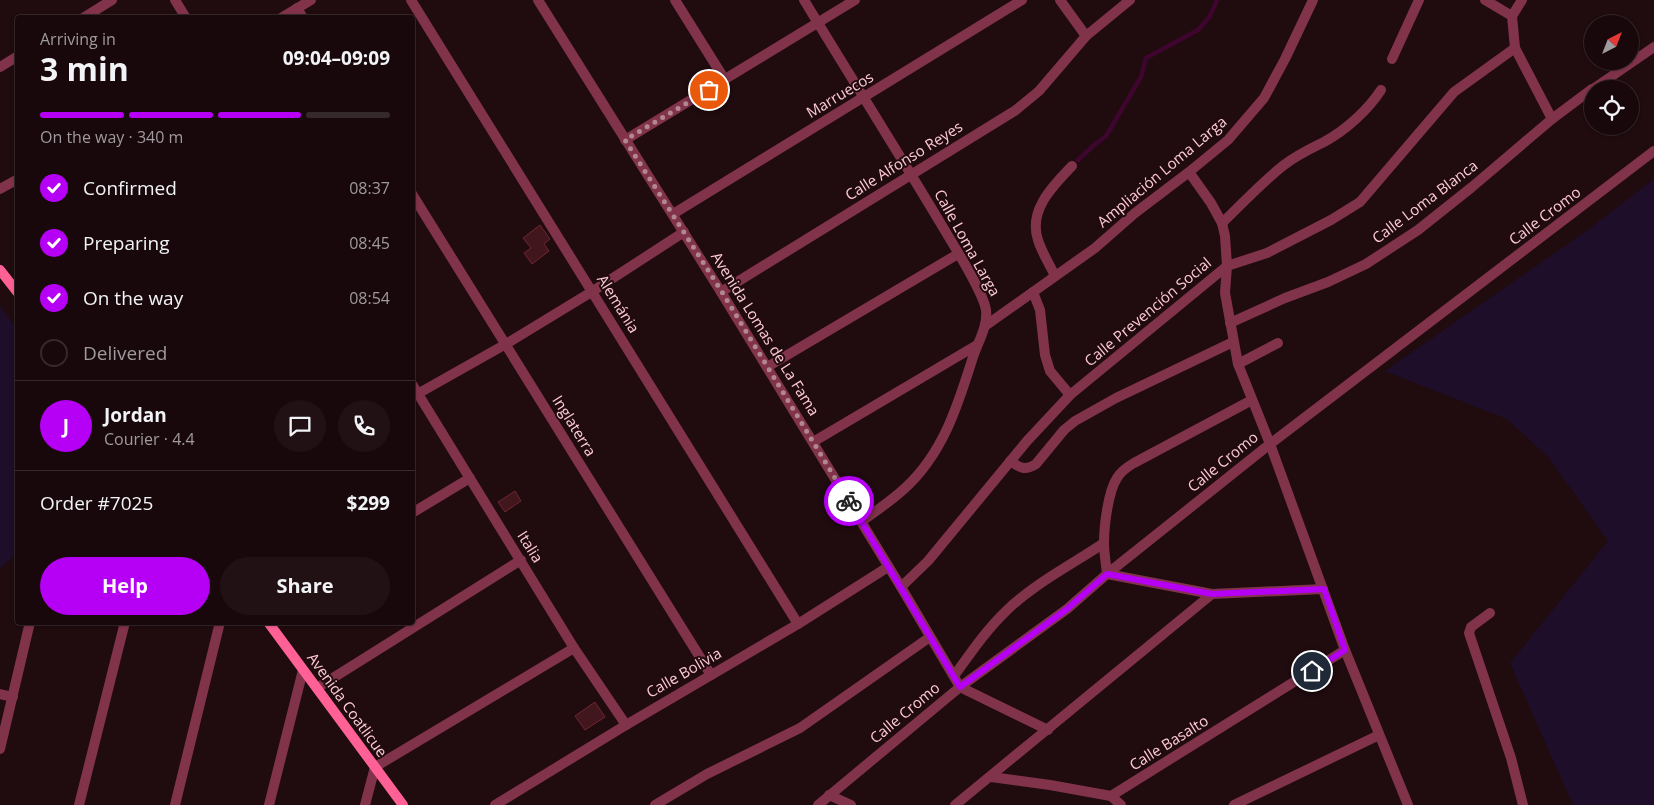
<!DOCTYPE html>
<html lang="en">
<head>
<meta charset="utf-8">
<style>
	:root { --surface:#18080b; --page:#211114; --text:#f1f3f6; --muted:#9f9a9d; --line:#36292c; --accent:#b500f5 }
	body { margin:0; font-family:"Open Sans",sans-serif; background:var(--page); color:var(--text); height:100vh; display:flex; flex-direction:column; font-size:19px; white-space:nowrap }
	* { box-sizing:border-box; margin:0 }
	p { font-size:16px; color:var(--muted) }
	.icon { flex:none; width:28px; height:28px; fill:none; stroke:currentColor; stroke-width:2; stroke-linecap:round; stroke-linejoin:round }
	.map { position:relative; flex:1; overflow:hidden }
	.sheet { position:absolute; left:15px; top:15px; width:400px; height:610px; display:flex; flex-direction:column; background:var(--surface); border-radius:5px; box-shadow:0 1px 4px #0004,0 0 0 1px var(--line) }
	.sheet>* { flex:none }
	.needle { width:32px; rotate:42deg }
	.buttons { position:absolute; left:1584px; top:15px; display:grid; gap:10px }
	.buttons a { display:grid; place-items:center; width:55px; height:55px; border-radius:50%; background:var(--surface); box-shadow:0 1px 4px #0004,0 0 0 1px var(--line); font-size:25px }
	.pin { position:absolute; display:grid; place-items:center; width:42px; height:42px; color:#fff; margin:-21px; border:2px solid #fff; border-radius:50%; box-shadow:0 1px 5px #0007 }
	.courier { position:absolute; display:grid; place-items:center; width:50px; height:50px; margin:-25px; border:4px solid #b500f5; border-radius:50%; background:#fff; color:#222; box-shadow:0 1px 6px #0007 }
	.overview em { font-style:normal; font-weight:700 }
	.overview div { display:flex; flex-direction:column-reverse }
	.overview { display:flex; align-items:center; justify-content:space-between; height:85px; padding:0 25px }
	h1 { font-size:32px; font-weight:700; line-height:38px }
	.bar { display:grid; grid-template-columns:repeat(4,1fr); gap:8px 5px; align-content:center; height:60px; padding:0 25px }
	.bar i { height:6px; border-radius:4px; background:var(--line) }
	.bar .selected { background:var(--accent) }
	.bar p { grid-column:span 4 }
	.line { display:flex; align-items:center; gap:12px; padding:0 25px; border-top:1px solid var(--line) }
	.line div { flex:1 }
	.round { display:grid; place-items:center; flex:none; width:52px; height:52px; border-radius:26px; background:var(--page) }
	ol { padding:0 25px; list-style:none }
	li { display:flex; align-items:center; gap:15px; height:55px }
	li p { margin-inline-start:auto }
	li .icon { padding:5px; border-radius:50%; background:var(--accent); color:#fff; stroke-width:4 }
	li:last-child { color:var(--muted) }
	li i { width:28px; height:28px; border:2px solid var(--line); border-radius:50% }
	.action { display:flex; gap:10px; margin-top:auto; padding:10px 25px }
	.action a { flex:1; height:58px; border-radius:30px; background:var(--accent); color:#fff; font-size:20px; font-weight:700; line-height:58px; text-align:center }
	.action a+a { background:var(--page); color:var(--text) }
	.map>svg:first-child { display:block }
	.green { fill:#1f0e2a }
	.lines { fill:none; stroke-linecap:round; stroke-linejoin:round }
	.stream { stroke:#3e062e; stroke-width:4.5 }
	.building { fill:#42161d; stroke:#6f2632 }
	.street { stroke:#82334c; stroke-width:10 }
	.secondary { stroke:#ff6196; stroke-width:10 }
	.done { stroke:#b18791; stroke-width:5; stroke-dasharray:0 9 }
	.route { stroke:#b500f5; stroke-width:6 }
	.labels { text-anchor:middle; stroke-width:4; stroke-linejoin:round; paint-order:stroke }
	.street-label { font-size:15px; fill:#ffcad7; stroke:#200b0f }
</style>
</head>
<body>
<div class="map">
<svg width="1654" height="805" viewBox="0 0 1654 805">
	<rect width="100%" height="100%" fill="#200b0f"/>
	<!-- green -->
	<g class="green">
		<polygon points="1654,179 1654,805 1573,805 1510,663 1608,541 1549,458 1507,419 1385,371 1585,232"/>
		<polygon points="0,306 18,330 17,553 0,568"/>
	</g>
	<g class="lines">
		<!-- stream -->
		<polyline class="stream" points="1078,160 1094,145 1106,136 1141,77 1146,58 1198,30 1210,16 1217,0"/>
	</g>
	<!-- building -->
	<g class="building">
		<polygon points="540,225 550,239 544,244 549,251 532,264 524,253 531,248 523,238"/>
		<polygon points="515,491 521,501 505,512 498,502"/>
		<polygon points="595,702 605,717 585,730 575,716"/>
	</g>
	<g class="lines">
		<!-- street -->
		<g class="street">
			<polyline points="175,0 186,18"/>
			<polyline points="411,0 798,624"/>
			<polyline points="538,0 721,292 901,587 960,687 1048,730"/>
			<polyline points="675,0 725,80"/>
			<path d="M 804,0 C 850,76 898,152 944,229 C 955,248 983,291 986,310 C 988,326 978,342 973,357 C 958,405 943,454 904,489 C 891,501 876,511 862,521"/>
			<polyline points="1060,0 1086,36"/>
			<polyline points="1485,0 1512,16 1515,48 1552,119"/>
			<polyline points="297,8 303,18"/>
			<polyline points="1512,16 1522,0"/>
			<polyline points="83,18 112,0"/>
			<polyline points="281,18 311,0"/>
			<polyline points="1392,59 1419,0"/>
			<polyline points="0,67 18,56"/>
			<polyline points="1593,89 1654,47"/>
			<polyline points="625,140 855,0"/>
			<polyline points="1189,172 1211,203 1222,223 1225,236 1227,266 1225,293 1238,364 1270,444 1345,650 1408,805"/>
			<polyline points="0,189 18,179"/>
			<polyline points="412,194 711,675"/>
			<polyline points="673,214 1022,0"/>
			<path d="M 1222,223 C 1242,204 1262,182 1284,165 C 1297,155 1310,149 1324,142 C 1346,130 1368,110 1381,90"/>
			<path d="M 1055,276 C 1050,265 1042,253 1038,240 C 1028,210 1053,186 1072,166"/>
			<polyline points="721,292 1016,110 1039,91 1086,36 1130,0"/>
			<polyline points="1033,292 1040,310 1045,355 1050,371 1070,395"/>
			<polyline points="1230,323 1285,298 1328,282 1366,264 1418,230 1472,187 1552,119 1592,89"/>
			<polyline points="985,326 1095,248 1135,213 1189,172 1228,140 1264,98 1285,59 1313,0"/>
			<polyline points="1238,364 1278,343"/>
			<polyline points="767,367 958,254"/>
			<polyline points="412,384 574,648 626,725"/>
			<polyline points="412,397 506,344 593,291 684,232"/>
			<path d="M 1252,400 L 1134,463 C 1127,467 1121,471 1117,478 C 1108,492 1104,526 1104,543 C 1104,553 1106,564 1107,574 L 1212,594 L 1323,589"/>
			<polyline points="813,442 977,345"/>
			<path d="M 1010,461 C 1020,468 1025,471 1036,464 L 1064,430 L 1075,421 L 1116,398 L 1233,342"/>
			<polyline points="412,513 470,478"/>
			<polyline points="901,587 928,561 1027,441 1070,395 1227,266 1267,253 1331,220 1360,202 1454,92 1515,48"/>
			<polyline points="1490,613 1471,627 1469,633 1511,758 1523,805"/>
			<path d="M 954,676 C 970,654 986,630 1006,611 C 1035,583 1071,565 1104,543"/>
			<polyline points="317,688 521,560"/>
			<polyline points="0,694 13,697"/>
			<polyline points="0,749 30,622"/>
			<polyline points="991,777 1050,785 1111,796 1345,650"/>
			<polyline points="829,795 851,805"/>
			<polyline points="1111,796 1121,805"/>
			<polyline points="79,805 125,622"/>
			<polyline points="175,805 220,622"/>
			<polyline points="269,805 303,670"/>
			<polyline points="365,805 375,767 574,648"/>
			<polyline points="495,805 626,725 798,624 888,567"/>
			<polyline points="655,805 707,774 800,728 930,637"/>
			<polyline points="818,805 960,687 1067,609 1107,574 1270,444 1654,151"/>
			<polyline points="955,805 1212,594"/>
			<polyline points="1234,805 1379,735"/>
		</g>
		<!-- secondary -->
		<g class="secondary">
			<polyline points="0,270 18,293"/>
			<polyline points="268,622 403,805"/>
		</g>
	</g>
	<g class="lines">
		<!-- done -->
		<polyline class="done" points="709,90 625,140 722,292 849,501"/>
		<!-- route -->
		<polyline class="route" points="849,501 960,687 1067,609 1107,574 1212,594 1324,589 1345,650 1312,671"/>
	</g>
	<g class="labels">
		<!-- street labels -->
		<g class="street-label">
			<text transform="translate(840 95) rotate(-31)" y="5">Marruecos</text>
			<text transform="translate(904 161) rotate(-32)" y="5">Calle Alfonso Reyes</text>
			<text transform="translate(1162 172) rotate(-40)" y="5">Ampliación Loma Larga</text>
			<text transform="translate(1425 202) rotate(-37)" y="5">Calle Loma Blanca</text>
			<text transform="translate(1545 216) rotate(-37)" y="5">Calle Cromo</text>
			<text transform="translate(967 243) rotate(61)" y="5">Calle Loma Larga</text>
			<text transform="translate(618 304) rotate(58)" y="5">Alemánia</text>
			<text transform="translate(1148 312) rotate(-40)" y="5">Calle Prevención Social</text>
			<text transform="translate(765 334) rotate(58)" y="5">Avenida Lomas de La Fama</text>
			<text transform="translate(574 426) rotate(58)" y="5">Inglaterra</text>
			<text transform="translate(1223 462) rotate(-39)" y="5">Calle Cromo</text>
			<text transform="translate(530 547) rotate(58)" y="5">Italia</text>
			<text transform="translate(684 673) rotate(-30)" y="5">Calle Bolivia</text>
			<text transform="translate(347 705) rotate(54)" y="5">Avenida Coatlicue</text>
			<text transform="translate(905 713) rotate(-40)" y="5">Calle Cromo</text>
			<text transform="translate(1169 743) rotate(-32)" y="5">Calle Basalto</text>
		</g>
	</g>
</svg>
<div class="buttons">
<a><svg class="needle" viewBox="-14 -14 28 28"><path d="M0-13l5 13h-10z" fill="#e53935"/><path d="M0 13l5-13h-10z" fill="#9f9a9d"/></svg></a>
<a><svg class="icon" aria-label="locate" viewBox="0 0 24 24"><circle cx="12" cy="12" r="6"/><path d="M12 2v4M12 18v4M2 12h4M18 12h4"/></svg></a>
</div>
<div class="pin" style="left:709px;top:90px;background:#ea580c"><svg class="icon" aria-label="bag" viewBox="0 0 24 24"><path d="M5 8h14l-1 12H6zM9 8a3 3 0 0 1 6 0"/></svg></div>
<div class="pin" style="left:1312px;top:671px;background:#1f2937"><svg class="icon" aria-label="home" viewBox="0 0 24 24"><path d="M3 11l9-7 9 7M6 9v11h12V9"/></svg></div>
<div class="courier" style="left:849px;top:501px"><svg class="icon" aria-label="bike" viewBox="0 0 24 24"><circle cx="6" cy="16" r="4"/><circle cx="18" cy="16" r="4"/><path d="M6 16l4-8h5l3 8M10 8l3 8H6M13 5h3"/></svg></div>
<section class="sheet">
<div class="overview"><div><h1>3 min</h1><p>Arriving in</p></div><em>09:04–09:09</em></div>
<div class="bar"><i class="selected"></i><i class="selected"></i><i class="selected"></i><i></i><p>On the way · 340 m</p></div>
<ol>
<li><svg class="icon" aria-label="check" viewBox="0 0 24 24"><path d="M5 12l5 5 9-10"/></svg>Confirmed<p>08:37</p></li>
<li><svg class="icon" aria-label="check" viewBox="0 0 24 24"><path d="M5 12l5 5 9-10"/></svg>Preparing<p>08:45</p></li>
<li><svg class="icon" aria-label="check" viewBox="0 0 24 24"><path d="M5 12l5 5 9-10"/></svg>On the way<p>08:54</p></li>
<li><i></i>Delivered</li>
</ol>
<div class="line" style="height:90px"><b class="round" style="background:var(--accent);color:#fff">J</b><div><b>Jordan</b><p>Courier · 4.4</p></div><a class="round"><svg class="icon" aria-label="chat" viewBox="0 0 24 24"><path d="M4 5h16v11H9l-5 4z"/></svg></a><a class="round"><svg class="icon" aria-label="phone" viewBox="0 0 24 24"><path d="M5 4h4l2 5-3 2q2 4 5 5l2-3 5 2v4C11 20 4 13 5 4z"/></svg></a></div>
<div class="line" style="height:65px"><div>Order #7025</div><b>$299</b></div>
<div class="action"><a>Help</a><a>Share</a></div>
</section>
</div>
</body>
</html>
